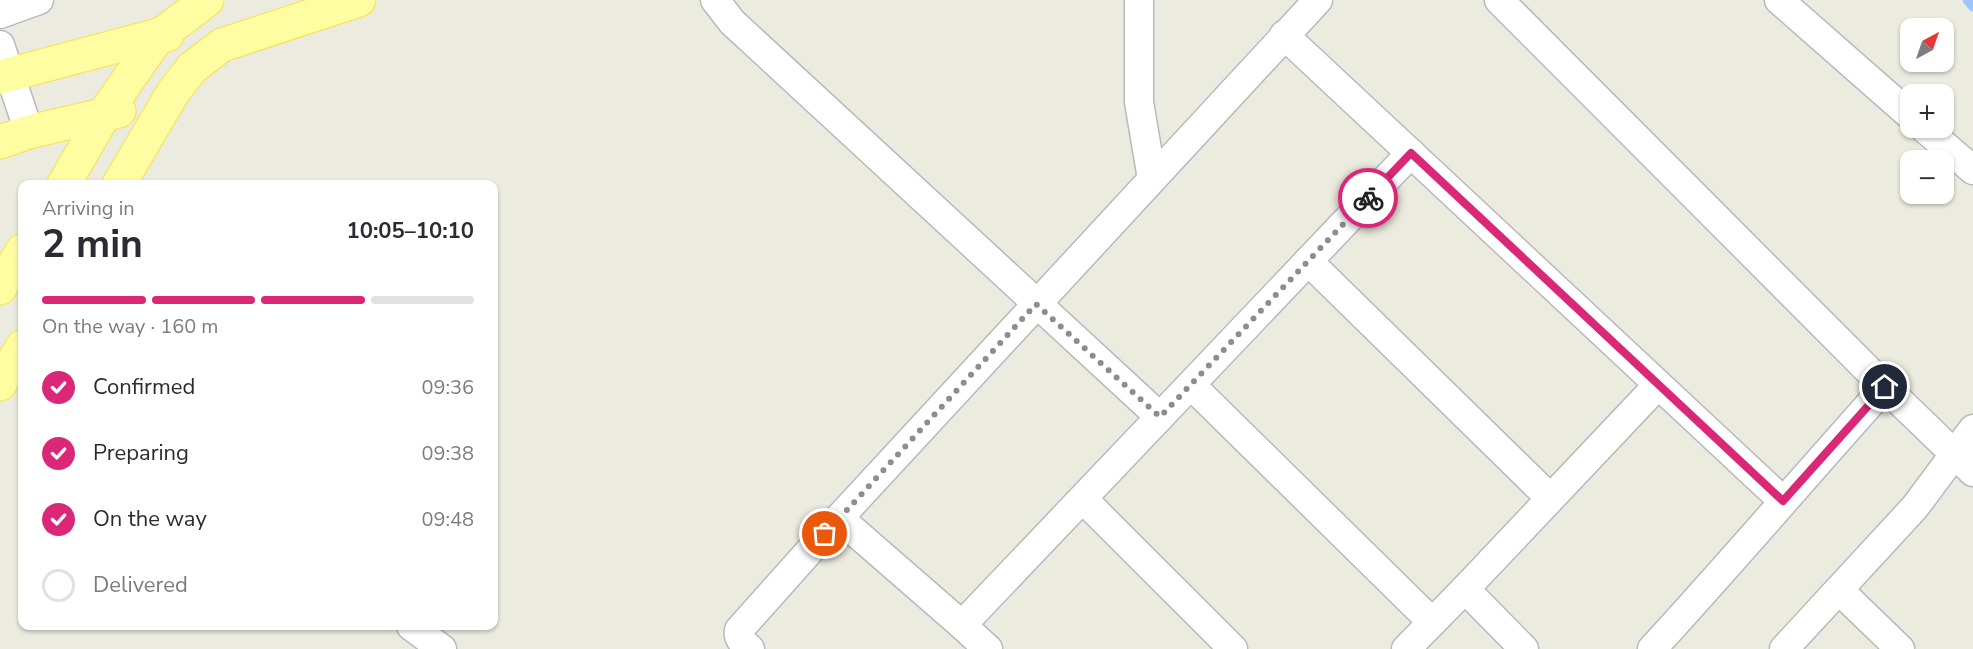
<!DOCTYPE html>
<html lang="en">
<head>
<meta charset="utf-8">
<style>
	:root { --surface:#fff; --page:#f2f2f3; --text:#2b2b33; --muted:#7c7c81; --line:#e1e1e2; --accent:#db2777 }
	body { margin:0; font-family:"Nunito Sans",sans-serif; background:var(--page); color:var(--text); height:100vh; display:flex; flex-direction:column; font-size:22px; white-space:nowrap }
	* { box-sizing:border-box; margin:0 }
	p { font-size:20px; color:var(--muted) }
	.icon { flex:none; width:33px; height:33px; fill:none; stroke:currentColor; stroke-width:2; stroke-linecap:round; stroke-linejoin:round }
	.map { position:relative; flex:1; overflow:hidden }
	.drawer { position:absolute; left:18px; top:180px; width:480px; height:450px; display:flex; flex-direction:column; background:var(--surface); border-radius:12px; box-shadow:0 2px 4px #0004 }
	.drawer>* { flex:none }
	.needle { width:39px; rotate:40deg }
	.controls { position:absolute; left:1900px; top:18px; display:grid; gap:12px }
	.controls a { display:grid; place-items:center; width:54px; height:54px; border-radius:12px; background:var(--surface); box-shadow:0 2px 4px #0004; font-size:30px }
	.pin { position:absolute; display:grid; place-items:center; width:51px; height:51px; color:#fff; margin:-26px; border:3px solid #fff; border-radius:50%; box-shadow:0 2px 6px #0007 }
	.courier { position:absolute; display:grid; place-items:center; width:60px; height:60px; margin:-30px; border:4px solid #db2777; border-radius:50%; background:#fff; color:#222; box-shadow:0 2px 8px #0007 }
	.head em { font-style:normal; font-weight:700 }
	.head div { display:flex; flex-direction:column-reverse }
	.head { display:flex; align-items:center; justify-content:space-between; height:102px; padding:0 24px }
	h1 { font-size:39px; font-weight:700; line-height:45px }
	.bar { display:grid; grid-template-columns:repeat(4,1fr); gap:9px 6px; align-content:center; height:72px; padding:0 24px }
	.bar i { height:8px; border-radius:4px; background:var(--line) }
	.bar .active { background:var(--accent) }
	.bar p { grid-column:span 4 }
	ol { padding:0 24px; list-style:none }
	li { display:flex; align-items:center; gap:18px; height:66px }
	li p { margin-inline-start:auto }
	li .icon { padding:6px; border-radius:50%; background:var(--accent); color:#fff; stroke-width:4 }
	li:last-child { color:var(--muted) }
	li i { width:33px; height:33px; border:3px solid var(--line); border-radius:50% }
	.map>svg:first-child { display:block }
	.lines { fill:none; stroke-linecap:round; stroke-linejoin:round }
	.stream { stroke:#9cc6ff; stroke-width:9 }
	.minor-casing { stroke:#b7b9bf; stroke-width:31 }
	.major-casing { stroke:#f9e04b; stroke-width:35 }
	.minor { stroke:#fff; stroke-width:28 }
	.major { stroke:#fffda1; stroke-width:33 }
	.done { stroke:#8c8d8d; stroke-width:6; stroke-dasharray:0 10.8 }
	.route { stroke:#db2777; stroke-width:8 }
</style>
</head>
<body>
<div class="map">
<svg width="1973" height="649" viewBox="0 0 1973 649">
	<rect width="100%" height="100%" fill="#ecebdf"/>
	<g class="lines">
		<!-- stream -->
		<polyline class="stream" points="1967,0 1973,7"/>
		<!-- minor casing -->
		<g class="minor-casing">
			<g id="minor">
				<polyline points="715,0 732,22 1160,417"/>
				<polyline points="1139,0 1139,102 1152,179"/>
				<polyline points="1499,0 1885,387 1973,472"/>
				<polyline points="1779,0 1911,116"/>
				<polyline points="0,14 39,0"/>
				<polyline points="1284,35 1783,501"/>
				<polyline points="0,45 29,132"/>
				<polyline points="1924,128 1973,170"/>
				<polyline points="1308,261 1550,498"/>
				<polyline points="1191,385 1432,622"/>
				<polyline points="1083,499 1233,649"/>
				<polyline points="839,518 962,625"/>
				<polyline points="1465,589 1524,649"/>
				<polyline points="1839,590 1900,649"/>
				<polyline points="411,626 442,649"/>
				<path d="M 750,649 C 744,643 737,639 739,630 L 839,518 L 1318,0"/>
				<polyline points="988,649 962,625 1411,153"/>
				<polyline points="1406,649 1465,589 1658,385"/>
				<path d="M 1652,649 C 1731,563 1807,474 1885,387"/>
				<polyline points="1784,649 1915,507 1973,429"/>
			</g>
		</g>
		<!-- major casing -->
		<g class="major-casing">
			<g id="major">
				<polyline points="0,77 162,34 167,35"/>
				<polyline points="0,142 29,132 119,111"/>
				<polyline points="64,184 105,113 152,45 162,34 207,0"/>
				<polyline points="119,184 174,91 192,68 222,45 359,0"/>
				<polyline points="0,288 22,251"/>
				<polyline points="0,384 22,347"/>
			</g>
		</g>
		<!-- minor -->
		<use href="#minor" class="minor"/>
		<!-- major -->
		<use href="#major" class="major"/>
	</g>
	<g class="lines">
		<!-- done -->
		<polyline class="done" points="825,534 1036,304 1160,417 1368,198"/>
		<!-- route -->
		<polyline class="route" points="1368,198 1411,153 1783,501 1885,387"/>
	</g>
</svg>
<div class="controls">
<a><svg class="needle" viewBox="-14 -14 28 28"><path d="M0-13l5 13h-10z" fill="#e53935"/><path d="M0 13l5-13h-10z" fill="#7c7c81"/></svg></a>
<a>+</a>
<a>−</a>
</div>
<div class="pin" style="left:825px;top:534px;background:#ea580c"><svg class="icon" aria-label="bag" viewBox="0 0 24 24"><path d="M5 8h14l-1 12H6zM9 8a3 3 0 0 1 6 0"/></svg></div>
<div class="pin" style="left:1885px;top:387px;background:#1f2937"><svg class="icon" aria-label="home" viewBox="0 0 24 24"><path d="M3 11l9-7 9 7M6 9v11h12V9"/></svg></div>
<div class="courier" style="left:1368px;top:198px"><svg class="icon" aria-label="bike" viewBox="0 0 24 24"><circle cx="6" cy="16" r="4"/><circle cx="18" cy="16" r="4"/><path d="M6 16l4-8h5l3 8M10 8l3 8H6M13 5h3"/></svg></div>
<section class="drawer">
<div class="head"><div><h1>2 min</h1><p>Arriving in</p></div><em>10:05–10:10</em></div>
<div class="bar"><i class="active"></i><i class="active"></i><i class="active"></i><i></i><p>On the way · 160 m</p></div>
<ol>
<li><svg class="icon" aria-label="check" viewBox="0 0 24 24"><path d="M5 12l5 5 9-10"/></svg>Confirmed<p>09:36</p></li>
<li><svg class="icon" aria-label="check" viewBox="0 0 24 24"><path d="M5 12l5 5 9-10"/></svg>Preparing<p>09:38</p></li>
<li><svg class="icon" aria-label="check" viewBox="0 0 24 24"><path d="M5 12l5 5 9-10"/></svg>On the way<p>09:48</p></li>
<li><i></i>Delivered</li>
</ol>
</section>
</div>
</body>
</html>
